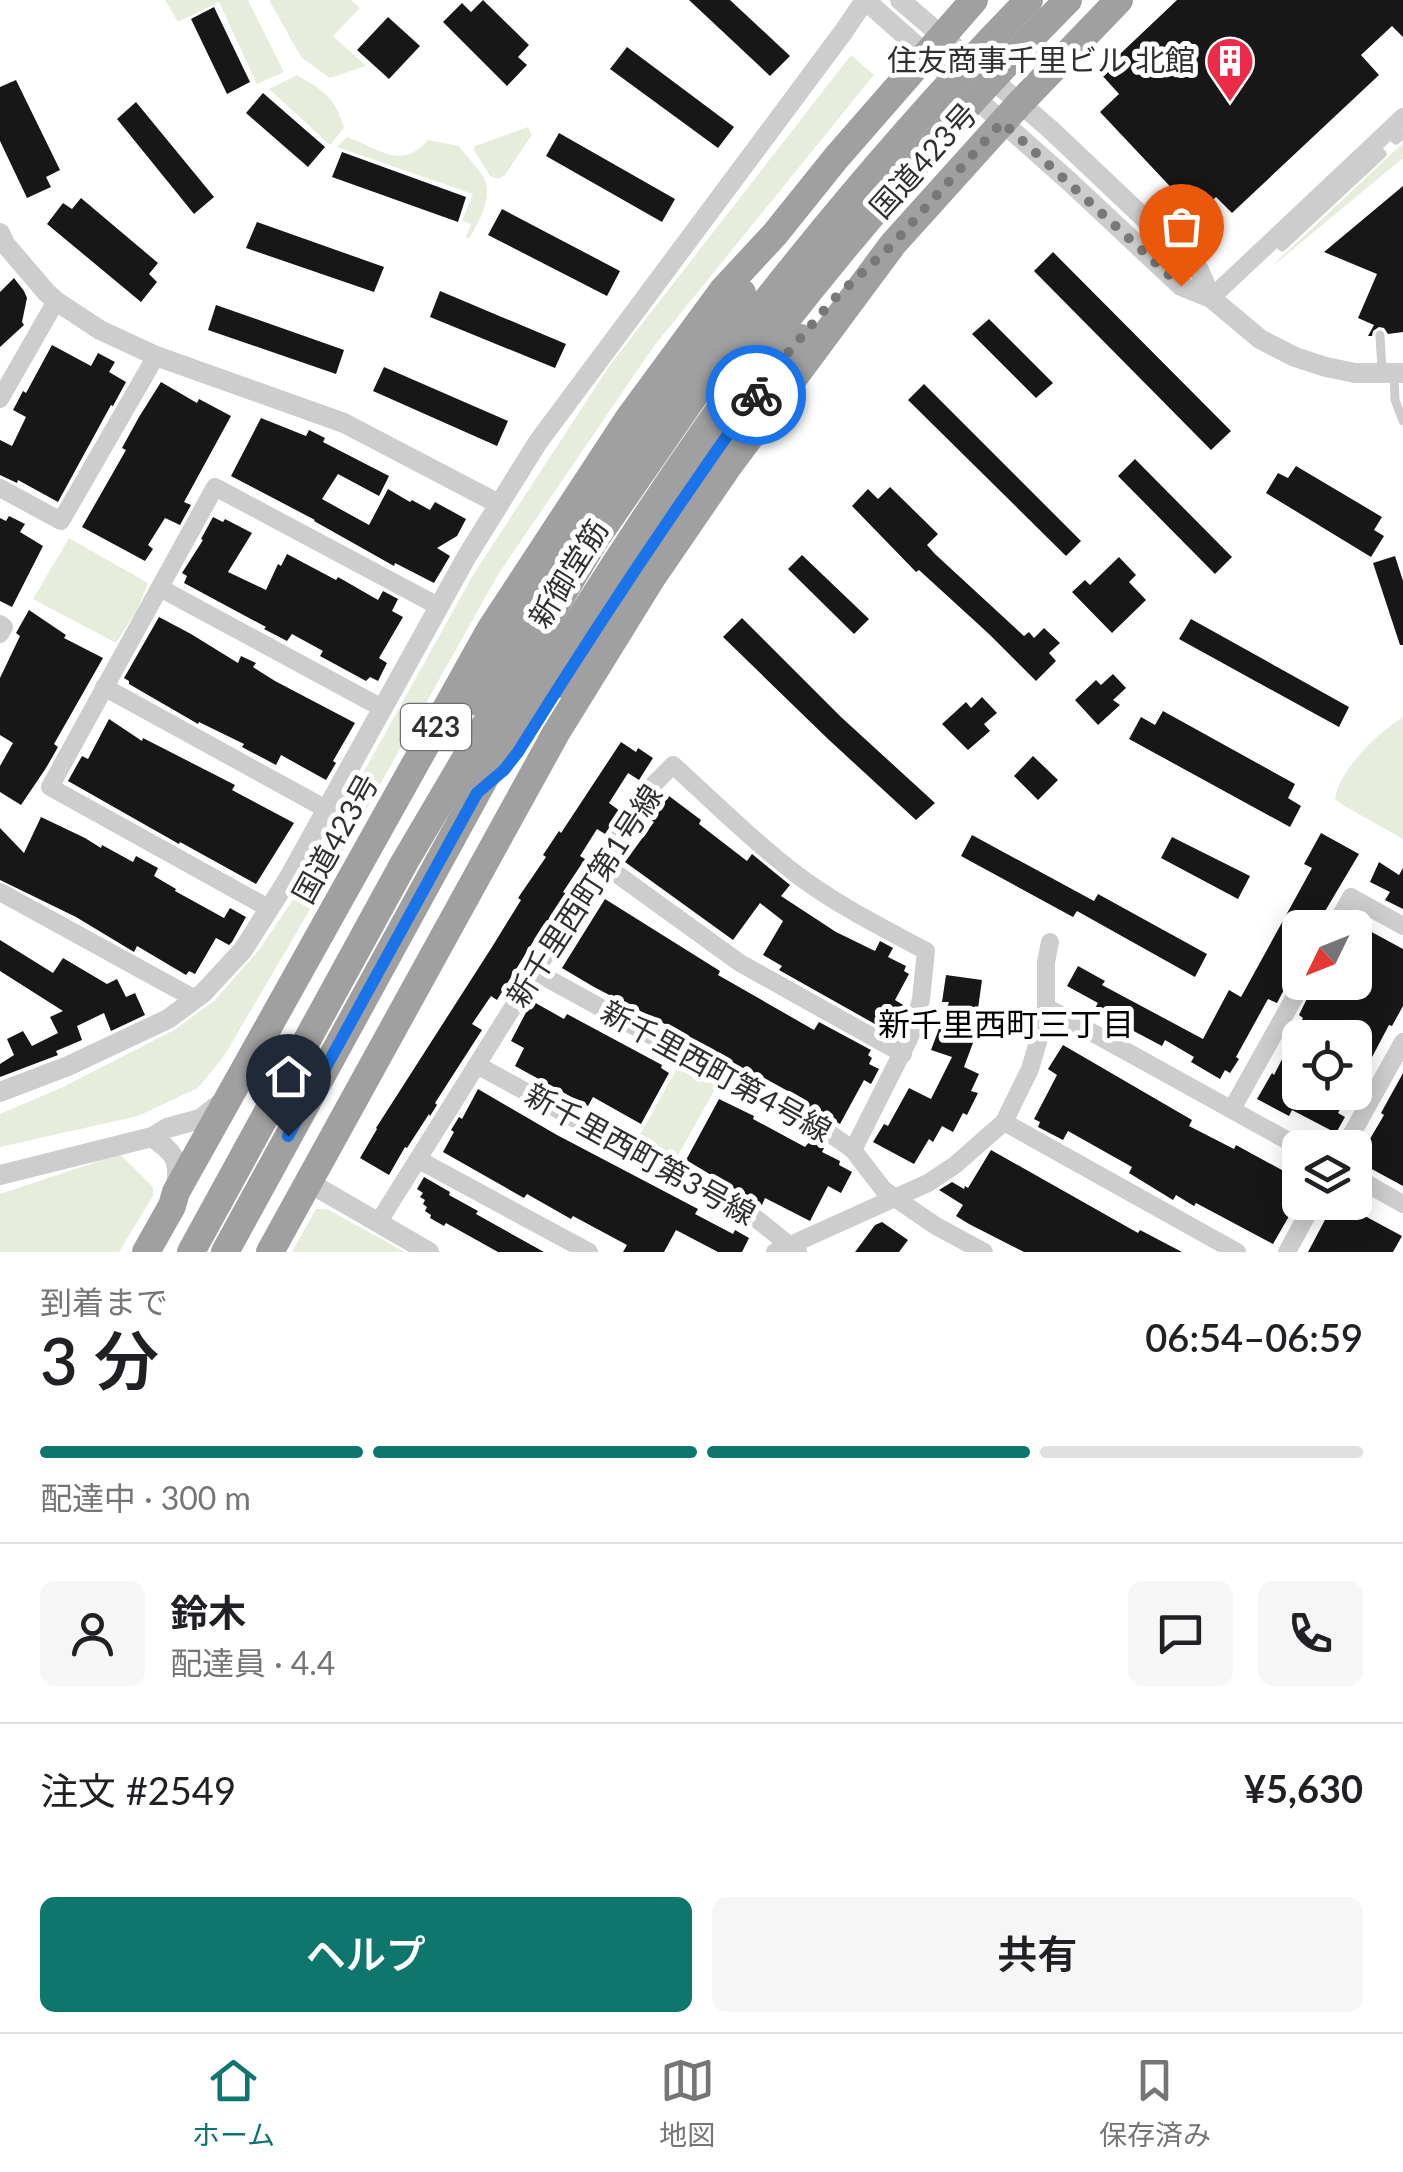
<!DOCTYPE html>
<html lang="ja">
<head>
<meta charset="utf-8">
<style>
	:root { --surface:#fff; --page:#f6f6f6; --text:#202124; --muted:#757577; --line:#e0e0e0; --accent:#0f766e }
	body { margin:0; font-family:Lato,"Noto Sans JP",sans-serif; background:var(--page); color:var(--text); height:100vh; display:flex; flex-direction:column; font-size:38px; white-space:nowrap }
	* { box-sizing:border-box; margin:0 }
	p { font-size:32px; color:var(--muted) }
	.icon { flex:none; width:55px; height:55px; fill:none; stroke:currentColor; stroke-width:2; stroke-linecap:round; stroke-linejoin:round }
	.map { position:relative; height:1252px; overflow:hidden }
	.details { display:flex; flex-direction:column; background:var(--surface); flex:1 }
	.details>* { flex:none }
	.needle { width:65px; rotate:227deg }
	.fabs { position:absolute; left:1282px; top:910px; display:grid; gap:20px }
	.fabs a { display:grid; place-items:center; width:90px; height:90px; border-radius:15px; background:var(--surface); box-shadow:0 5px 25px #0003; font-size:50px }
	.pin { position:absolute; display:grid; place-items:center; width:85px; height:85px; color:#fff; margin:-102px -42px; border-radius:50% 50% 50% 0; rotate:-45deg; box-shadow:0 0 10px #0007 }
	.pin .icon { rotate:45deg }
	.courier { position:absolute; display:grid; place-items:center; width:100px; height:100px; margin:-50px; border:8px solid #1a73e8; border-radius:50%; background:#fff; color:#222; box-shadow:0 2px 12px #0007 }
	.overview em { font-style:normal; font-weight:600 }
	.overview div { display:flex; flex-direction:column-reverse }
	.overview { display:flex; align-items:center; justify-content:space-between; height:170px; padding:0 40px }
	h1 { font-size:65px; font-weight:600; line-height:75px }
	.bar { display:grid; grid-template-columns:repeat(4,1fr); gap:15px 10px; align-content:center; height:120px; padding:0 40px }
	.bar i { height:12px; border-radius:8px; background:var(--line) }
	.bar .selected { background:var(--accent) }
	.bar p { grid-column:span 4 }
	.line { display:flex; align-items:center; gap:25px; padding:0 40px; border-top:2px solid var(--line) }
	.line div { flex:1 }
	.round { display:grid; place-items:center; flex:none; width:105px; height:105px; border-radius:15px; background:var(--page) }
	.action { display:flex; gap:20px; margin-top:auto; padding:20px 40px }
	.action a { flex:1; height:115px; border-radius:15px; background:var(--accent); color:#fff; font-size:40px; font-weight:600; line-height:115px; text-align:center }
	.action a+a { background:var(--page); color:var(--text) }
	.tabs { display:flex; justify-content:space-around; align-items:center; height:140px; border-top:2px solid var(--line); background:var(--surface); font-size:28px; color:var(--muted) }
	.tabs a { display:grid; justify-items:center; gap:5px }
	.tabs .selected { color:var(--accent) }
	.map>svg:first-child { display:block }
	.green { fill:#e7eddd }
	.building { fill:#171717 }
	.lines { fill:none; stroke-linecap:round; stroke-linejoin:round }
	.service { stroke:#cdcdcd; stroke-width:9 }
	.minor { stroke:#cdcdcd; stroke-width:18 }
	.tertiary { stroke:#cdcdcd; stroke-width:20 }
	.trunk { stroke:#a0a0a0; stroke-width:28 }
	.trunk-bridge { stroke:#a0a0a0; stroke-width:28 }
	.done { stroke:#787878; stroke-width:10; stroke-dasharray:0 18 }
	.route { stroke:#1a73e8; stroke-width:12 }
	.labels { text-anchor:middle; stroke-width:10; stroke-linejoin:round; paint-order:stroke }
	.shield { fill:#fff; stroke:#6e6e6e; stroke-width:2.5 }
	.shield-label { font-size:28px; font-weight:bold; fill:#303030 }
	.poi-label { font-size:30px; fill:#303030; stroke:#fff; text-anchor:end }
	.street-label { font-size:30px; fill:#303030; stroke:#fff }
	.neighbourhood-label { font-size:32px; fill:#000; stroke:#fff }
</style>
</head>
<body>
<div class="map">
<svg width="1403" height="1252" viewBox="0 0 1403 1252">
	<rect width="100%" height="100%" fill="#fff"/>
	<!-- green -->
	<g class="green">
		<polygon points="165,0 248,0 284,72 257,84 219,2 178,22"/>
		<polygon points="269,0 351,0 360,8 333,36 366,66 330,78 301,57"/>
		<polygon points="851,55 874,75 654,346 499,573 304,920 224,1056 198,1088 138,1116 0,1147 0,1114 63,1087 174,1030 214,1001 259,950 292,901 473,575 610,365"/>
		<path d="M 297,75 C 324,91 335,97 344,128 L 330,145 L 269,89 Z"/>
		<polygon points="528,127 532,135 505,175 498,179 490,176 474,150 475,146"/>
		<path d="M 347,137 C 377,147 401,172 428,140 L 459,146 C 466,156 478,167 484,178 C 493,198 479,222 469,239 L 466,237 L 471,224 L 462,221 L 473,194 L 337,147 Z"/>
		<polygon points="1403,143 1403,158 1274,265 1274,264"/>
		<polygon points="69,538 148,583 137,610 116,643 33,599"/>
		<path d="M 1403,717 L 1403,839 L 1341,804 L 1335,799 C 1339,769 1378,733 1403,717 Z"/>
		<polygon points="681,1061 719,1082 675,1161 637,1140"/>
		<polygon points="120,1154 153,1187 153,1196 119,1252 0,1252 0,1194"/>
		<polygon points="316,1209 327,1209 405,1252 292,1252"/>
	</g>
	<!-- building -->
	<g class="building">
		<polygon points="483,0 529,45 518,57 527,65 507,86 443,22 462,3 471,12"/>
		<polygon points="689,0 730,0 790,56 770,76"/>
		<polygon points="1177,0 1403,0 1403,37 1392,26 1361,55 1379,75 1232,213 1216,197 1197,215 1100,112 1119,94 1100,73"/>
		<polygon points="214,7 250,82 227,94 191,19"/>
		<polygon points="388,17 420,46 389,79 357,50"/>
		<polygon points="627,47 734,127 718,148 610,69"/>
		<polygon points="16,80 60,170 46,177 51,187 27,198 0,141 0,87"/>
		<polygon points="263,93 325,147 308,167 246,113"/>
		<polygon points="136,102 214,197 194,214 117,119"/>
		<polygon points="559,133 675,199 662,222 546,156"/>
		<polygon points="342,152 466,197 458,222 332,177"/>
		<polygon points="1403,186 1403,332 1388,334 1384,328 1379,327 1373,331 1372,336 1368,336 1374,325 1358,318 1377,274 1324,252"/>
		<polygon points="81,198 158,263 149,274 157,282 141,302 47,224 63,203 72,209"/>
		<polygon points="502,209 620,271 607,296 488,235"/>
		<polygon points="257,222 384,267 374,292 246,248"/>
		<polygon points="1053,252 1231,431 1211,450 1034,271"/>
		<polygon points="14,278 24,291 27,298 22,322 24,325 0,347 0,292"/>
		<polygon points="440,291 566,344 555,368 430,317"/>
		<polygon points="216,305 344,350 336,374 208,330"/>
		<polygon points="989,319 1053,383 1036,398 972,334"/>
		<polygon points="52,345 91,366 98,353 115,362 109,372 126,382 113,406 111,405 58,502 18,480 17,483 0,475 0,440 12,446 26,417 13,410 23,391 26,393"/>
		<polygon points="384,367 508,421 497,446 373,391"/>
		<polygon points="161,382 197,403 199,399 231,416 184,502 191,505 180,525 165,518 148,545 153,549 145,561 82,527 126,450 122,448 139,417"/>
		<polygon points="924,384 1081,541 1066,556 908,400"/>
		<polygon points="261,418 306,436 309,430 325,438 323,442 389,476 379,496 338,474 322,499 369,525 388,489 410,502 412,500 430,510 435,502 466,519 457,536 437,548 450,556 434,583 395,563 394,566 314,521 315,520 231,476"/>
		<polygon points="1135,459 1232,557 1215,574 1118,476"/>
		<polygon points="1296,466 1382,517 1374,530 1384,536 1371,557 1266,493 1278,473 1288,478"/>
		<polygon points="890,487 938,534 927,545 935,554 1024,636 1029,632 1034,638 1044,628 1060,643 1049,653 1056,661 1036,681 989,634 919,570 916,572 852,506 868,489 878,499"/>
		<polygon points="9,516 25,524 20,532 43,546 12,607 0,601 0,518 6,521"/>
		<polygon points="213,517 223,522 225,519 252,533 228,572 266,590 278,564 281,566 287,554 336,580 338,577 378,600 383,591 398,599 392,611 403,617 379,658 387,663 378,681 370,677 366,681 320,656 323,651 292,634 287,641 264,629 266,627 184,583 187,576 182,573 203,540 201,539"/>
		<polygon points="802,555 869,619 854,634 788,569"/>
		<polygon points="1395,556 1403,581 1403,645 1400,645 1373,563"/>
		<polygon points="1119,557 1136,575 1129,582 1146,600 1112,633 1072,592 1085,580 1090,585"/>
		<polygon points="29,610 66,635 64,638 103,658 54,744 58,747 46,768 21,805 0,792 0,766 13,743 0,735 0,678 20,636 16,633"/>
		<polygon points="159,617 191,634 238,663 241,656 256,663 253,667 275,681 355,723 333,761 336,763 326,780 281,755 276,765 242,747 244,744 199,722 198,724 129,684 129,681 124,678"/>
		<polygon points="742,618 841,717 935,803 916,820 828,739 723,637"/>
		<polygon points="1191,619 1349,707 1339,727 1179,639"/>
		<polygon points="1113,674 1126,688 1113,700 1120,705 1098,725 1075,700 1096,680 1101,685"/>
		<polygon points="982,697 997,713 984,724 990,731 968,750 942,724 966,702 971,708"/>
		<polygon points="1163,711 1295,784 1288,798 1301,806 1290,827 1129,739 1141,717 1155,725"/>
		<polygon points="109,719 142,741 143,738 235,785 232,790 294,823 256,884 180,842 179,844 68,781 82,756 88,759"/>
		<polygon points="621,742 636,752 638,748 653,758 639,780 628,773 609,803 620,811 605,834 597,829 580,856 585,859 563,892 568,895 547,926 544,924 497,1000 491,996 472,1024 482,1030 435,1103 437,1105 430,1116 429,1114 407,1148 405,1147 389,1175 360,1158 377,1129 376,1128 492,947 521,900 518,898 546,857 543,855 559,831 561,833"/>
		<polygon points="1033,756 1058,780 1038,800 1014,776"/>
		<polygon points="669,796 701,820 699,824 747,861 752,854 790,885 781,896 836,932 875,951 880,941 893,948 888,957 906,966 904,971 909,974 895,1000 905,1006 893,1029 884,1024 882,1028 779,970 782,966 763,955 783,921 760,903 733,940 625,862 654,822 651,820"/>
		<polygon points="41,817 85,838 101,848 102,845 133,862 136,856 158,868 154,876 176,889 175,891 224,918 230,908 246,917 232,942 229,945 216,938 195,974 189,971 186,975 137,946 134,952 76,917 0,880 0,828 24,853"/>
		<polygon points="1321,833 1359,854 1315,928 1300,928 1300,955 1283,982 1288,982 1277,1003 1268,999 1236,1057 1239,1059 1230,1073 1225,1070 1220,1079 1191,1062 1194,1057 1165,1040 1162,1046 1094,1010 1098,1003 1067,986 1078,966 1105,981 1102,985 1203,1039 1229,990 1241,997 1312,868 1304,864"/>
		<polygon points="972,835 1094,901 1098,894 1207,954 1195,977 1077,911 1073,917 961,856"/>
		<polygon points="1172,837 1250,876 1238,899 1161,858"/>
		<polygon points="1379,862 1399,875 1403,868 1403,909 1385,900 1390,892 1370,882"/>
		<polygon points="605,899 720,971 718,975 814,1030 819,1022 871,1050 868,1055 872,1058 869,1064 879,1069 871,1084 864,1080 840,1124 802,1103 804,1100 748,1069 746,1072 722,1059 723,1056 713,1049 594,987 562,968"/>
		<polygon points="1355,923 1403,949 1403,1006 1392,1026 1389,1025 1371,1059 1368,1058 1355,1082 1355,1038 1322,1038 1300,1025 1300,1092 1349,1092 1338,1113 1345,1117 1336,1133 1292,1110 1289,1116 1257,1099 1272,1073 1274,1075 1303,1018 1299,1015 1315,982 1355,982"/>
		<polygon points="0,940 53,973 63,958 107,984 117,979 126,997 135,993 145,1015 111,1031 104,1013 77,1026 82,1040 56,1051 58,1055 0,1077 0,1064 14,1055 7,1039 23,1031 32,1046 58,1033 50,1017 63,1011 0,971"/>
		<polygon points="946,975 982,980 976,1023 980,1024 964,1067 979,1074 971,1091 978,1093 967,1115 963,1113 953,1132 942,1126 933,1142 929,1139 914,1164 873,1142 884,1124 888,1126 909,1088 931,1099 952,1057 931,1050 949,1002 942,1002"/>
		<polygon points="532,1001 564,1019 567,1014 662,1065 661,1068 669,1073 641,1124 593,1097 588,1106 515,1066 524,1048 511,1041"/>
		<polygon points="1063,1045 1192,1120 1189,1126 1234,1149 1236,1145 1300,1180 1300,1197 1273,1244 1196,1203 1194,1206 1176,1195 1173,1200 1129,1173 1132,1167 1068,1131 1063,1140 1038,1127 1040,1122 1034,1119 1057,1075 1048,1069"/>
		<polygon points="1403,1073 1403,1186 1357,1161 1384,1115 1381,1113"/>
		<polygon points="478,1089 557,1135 698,1209 695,1214 733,1234 735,1230 749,1238 742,1252 718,1252 676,1230 664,1252 623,1252 627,1245 573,1216 571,1219 527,1194 524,1198 443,1152 454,1132 451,1130 459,1117 462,1119"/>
		<polygon points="719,1099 754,1116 753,1119 805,1147 810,1141 824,1148 822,1152 840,1161 839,1165 852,1172 841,1193 828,1186 810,1221 765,1198 762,1205 686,1160"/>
		<polygon points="991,1150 1138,1233 1140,1230 1182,1252 1024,1252 969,1224 956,1216 963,1205 939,1190 952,1182 964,1189 965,1186 968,1188"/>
		<polygon points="424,1177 450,1192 449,1195 478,1211 476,1214 544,1252 498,1252 446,1223 444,1226 430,1218 431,1215 425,1211 427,1207 423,1204 425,1200 420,1197 423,1193 417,1189"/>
		<polygon points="1332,1202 1369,1202 1363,1215 1402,1236 1393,1252 1308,1252 1326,1218 1324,1216"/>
		<polygon points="882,1222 908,1240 899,1252 855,1252 875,1225"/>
	</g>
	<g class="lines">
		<!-- service -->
		<g class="service">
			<polyline points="1388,132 1396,140 1403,134"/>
			<polyline points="1274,238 1282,247 1382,154 1374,144"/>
			<polyline points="1380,335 1382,371"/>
			<polyline points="1394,374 1395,400 1403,421"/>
		</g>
		<!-- minor -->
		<g class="minor">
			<polyline points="1211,298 1403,117"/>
			<polyline points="0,399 56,301"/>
			<polyline points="0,488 61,521 156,356"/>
			<polyline points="160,588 382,708"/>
			<polyline points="0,624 4,627 0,634"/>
			<polyline points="104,687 326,809"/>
			<polyline points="603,864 740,963 903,1054"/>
			<polyline points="0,892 195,999"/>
			<polyline points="270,909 50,787 215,487 438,606"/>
			<polyline points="1334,928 1351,897 1403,926"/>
			<polyline points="536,972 835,1137 853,1150 883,1189 895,1198 936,1226 984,1252"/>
			<polyline points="1046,1007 1301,1148"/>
			<polyline points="477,1065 754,1217 798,1252"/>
			<polyline points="1232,1109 1303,982"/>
			<polyline points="1004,1122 1237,1252"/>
			<polyline points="1344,1148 1403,1042"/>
			<polyline points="419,1160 589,1252"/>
			<polyline points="1355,1177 1403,1204"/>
			<path d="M 378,1223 L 650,788 L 673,765 C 715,803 755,843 800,877 C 839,906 883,928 926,951 L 921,999 L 912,1033 L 853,1150"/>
			<polyline points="775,1252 928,1183 955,1165 1004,1122 1030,1069 1041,1032 1046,1007 1046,962 1050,942"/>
			<polyline points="1287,1252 1314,1202"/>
		</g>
		<!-- tertiary -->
		<g class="tertiary">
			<polyline points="865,0 1070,182 1181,286 1211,298 1260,339 1295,357 1326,367 1355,373 1403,373"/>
			<polyline points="900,0 1050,129 1199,270 1211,298"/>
			<polyline points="0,233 5,244 47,293 56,301 100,330 156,356 344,423 499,504"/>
			<polyline points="0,1092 68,1066 168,1019 203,993 243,950 288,879 467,556 538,442 844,31 865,0"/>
			<path d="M 152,1137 C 175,1153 180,1160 176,1188"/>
			<polyline points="0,1175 152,1137 167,1128 200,1119 223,1101"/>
			<polyline points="308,1182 429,1252"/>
		</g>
		<!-- trunk -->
		<g class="trunk">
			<polyline points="561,684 691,485 759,390 801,338"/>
			<polyline points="478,702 550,573 636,443 742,293"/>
			<polyline points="146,1252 172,1206 176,1192 490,630 629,418 723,290 775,234 836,158 974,0"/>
			<polyline points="191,1252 404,863 569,583 596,538 696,393 749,323"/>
			<path d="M 225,1252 L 504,743 C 587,604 674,469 771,339"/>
			<polyline points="270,1252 556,733 653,576 727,468 893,244 1020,103 1119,0"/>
		</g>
		<!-- trunk-bridge -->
		<g class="trunk-bridge">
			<path d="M 749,323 C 837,210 929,102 1029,0"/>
			<path d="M 771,339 C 864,220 962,107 1068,0"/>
		</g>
	</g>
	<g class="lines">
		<!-- done -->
		<polyline class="done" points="756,395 787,354 832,301 893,244 1002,122 1181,286"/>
		<!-- route -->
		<path class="route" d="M 288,1136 L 477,793 L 504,770 L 518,752 C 594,630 673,511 756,395"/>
	</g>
	<!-- icons -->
	<defs>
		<g id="building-pin" transform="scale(2.5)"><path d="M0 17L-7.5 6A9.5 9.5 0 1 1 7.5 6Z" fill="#ed2b49" stroke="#fff"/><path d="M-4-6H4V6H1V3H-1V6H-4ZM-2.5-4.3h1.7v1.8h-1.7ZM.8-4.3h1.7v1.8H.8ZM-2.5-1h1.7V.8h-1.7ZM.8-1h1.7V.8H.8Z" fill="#fff"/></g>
	</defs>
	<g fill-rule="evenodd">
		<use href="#building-pin" x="1230" y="61"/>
	</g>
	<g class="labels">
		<!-- shield labels -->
		<rect class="shield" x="401" y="704" width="70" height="46" rx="8"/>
		<g class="shield-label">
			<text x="436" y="737">423</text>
		</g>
		<!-- poi labels -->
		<g class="poi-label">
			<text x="1195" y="71">住友商事千里ビル 北館</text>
		</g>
		<!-- street labels -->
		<g class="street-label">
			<text transform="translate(924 161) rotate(-48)" y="10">国道423号</text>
			<text transform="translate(569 574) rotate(-58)" y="10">新御堂筋</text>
			<text transform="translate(336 839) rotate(-61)" y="10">国道423号</text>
			<text transform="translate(585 896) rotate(-57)" y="10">新千里西町第1号線</text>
			<text transform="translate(716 1072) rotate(29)" y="10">新千里西町第4号線</text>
			<text transform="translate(640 1155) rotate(29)" y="10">新千里西町第3号線</text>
		</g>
		<!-- neighbourhood labels -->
		<g class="neighbourhood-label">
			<text x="1006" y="1036">新千里西町三丁目</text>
		</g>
	</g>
</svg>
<div class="fabs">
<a><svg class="needle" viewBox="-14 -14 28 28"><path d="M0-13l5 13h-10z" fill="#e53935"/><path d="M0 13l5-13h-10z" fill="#757577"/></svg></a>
<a><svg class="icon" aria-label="locate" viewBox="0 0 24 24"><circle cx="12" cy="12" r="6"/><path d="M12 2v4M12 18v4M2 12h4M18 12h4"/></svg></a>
<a><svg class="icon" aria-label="layers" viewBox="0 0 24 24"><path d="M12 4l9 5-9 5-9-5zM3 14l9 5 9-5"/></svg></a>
</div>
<div class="pin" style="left:1181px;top:286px;background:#ea580c"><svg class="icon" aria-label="bag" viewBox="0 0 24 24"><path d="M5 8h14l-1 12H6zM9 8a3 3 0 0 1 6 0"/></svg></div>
<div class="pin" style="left:288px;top:1136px;background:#1f2937"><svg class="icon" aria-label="home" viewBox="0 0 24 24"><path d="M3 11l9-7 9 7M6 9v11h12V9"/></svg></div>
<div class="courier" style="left:756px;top:395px"><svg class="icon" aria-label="bike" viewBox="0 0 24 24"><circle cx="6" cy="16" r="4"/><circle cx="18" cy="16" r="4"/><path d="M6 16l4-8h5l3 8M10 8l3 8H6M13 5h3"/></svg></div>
</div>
<section class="details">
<div class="overview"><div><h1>3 分</h1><p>到着まで</p></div><em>06:54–06:59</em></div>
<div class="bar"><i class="selected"></i><i class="selected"></i><i class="selected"></i><i></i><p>配達中 · 300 m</p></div>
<div class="line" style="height:180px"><a class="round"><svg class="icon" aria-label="person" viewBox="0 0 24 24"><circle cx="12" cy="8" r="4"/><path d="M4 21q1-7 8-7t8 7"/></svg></a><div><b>鈴木</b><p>配達員 · 4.4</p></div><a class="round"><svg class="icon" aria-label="chat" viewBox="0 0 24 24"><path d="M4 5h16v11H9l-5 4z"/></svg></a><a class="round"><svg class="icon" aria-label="phone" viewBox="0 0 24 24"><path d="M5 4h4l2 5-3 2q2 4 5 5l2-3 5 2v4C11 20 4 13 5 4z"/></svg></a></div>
<div class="line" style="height:130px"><div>注文 #2549</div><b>¥5,630</b></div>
<div class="action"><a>ヘルプ</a><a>共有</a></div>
</section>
<nav class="tabs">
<a class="selected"><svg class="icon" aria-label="home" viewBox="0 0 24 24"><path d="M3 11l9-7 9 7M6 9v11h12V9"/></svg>ホーム</a>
<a><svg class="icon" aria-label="map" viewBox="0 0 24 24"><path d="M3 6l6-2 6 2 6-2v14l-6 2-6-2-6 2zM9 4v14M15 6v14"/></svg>地図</a>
<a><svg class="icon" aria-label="saved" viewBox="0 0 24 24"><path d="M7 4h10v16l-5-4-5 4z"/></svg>保存済み</a>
</nav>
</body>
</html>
